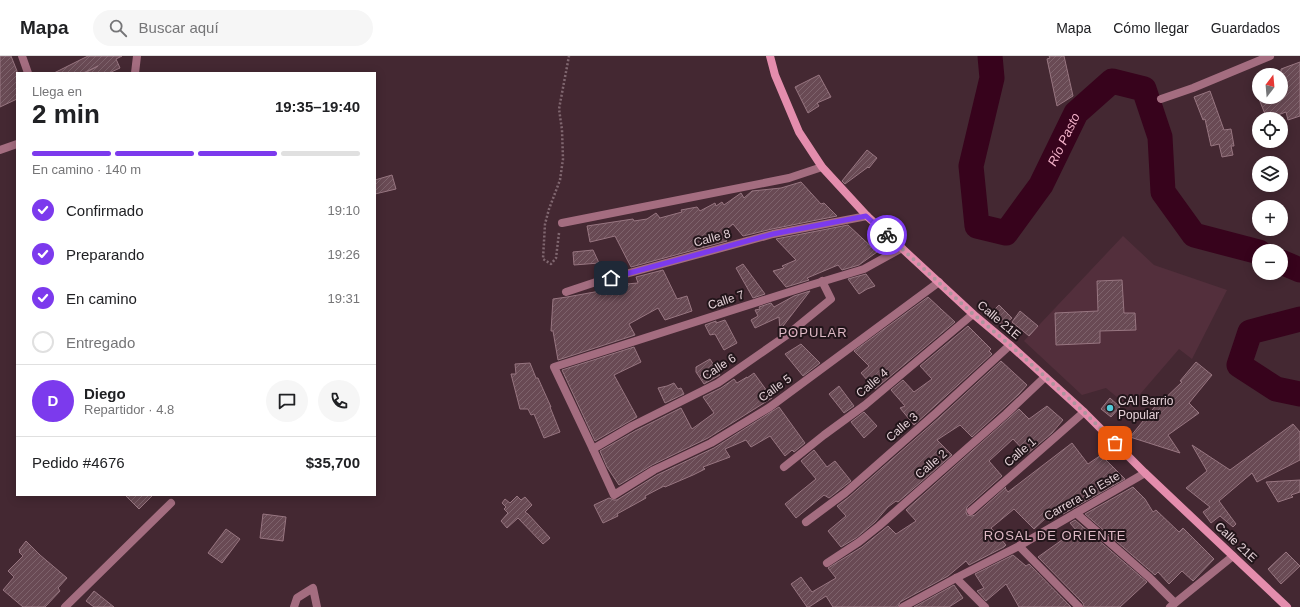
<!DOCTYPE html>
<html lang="es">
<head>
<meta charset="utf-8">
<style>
	:root { --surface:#fff; --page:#f6f6f6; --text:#202124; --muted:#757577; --line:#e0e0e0; --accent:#7c3aed }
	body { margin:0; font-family:Arial,sans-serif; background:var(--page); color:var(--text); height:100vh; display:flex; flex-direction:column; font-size:15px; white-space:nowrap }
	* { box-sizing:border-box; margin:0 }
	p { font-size:13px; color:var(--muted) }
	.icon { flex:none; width:22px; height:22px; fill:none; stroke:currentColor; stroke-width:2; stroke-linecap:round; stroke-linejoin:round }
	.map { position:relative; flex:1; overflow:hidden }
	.sheet { position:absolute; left:16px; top:16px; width:360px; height:424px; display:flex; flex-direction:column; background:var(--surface); border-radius:0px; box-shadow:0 2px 10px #0003 }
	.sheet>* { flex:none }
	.needle { width:26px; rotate:16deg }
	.fabs { position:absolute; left:1252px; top:12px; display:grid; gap:8px }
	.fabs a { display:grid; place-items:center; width:36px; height:36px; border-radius:50%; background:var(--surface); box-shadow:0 2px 10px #0003; font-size:20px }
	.pin { position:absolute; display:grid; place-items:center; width:34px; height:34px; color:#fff; margin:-17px; border-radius:8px; box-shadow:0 2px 6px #0006 }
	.courier { position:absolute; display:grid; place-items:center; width:40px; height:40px; margin:-20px; border:3px solid #7c3aed; border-radius:50%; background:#fff; color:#222; box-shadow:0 1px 5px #0007 }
	.summary em { font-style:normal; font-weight:800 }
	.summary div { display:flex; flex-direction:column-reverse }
	.summary { display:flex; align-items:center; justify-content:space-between; height:68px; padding:0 16px }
	h1 { font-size:26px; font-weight:800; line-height:30px }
	.bar { display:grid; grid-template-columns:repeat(4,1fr); gap:6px 4px; align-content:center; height:48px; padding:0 16px }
	.bar i { height:5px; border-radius:3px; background:var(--line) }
	.bar .active { background:var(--accent) }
	.bar p { grid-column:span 4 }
	.line { display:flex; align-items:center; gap:10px; padding:0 16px; border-top:1px solid var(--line) }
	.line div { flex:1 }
	.round { display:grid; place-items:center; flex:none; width:42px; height:42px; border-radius:21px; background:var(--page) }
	ol { padding:0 16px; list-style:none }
	li { display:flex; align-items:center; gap:12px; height:44px }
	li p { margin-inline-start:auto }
	li .icon { padding:4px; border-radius:50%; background:var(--accent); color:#fff; stroke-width:4 }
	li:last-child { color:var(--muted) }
	li i { width:22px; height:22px; border:2px solid var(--line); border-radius:50% }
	header { display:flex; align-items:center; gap:24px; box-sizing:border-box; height:56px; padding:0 20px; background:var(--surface); border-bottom:1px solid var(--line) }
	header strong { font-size:19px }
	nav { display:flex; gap:22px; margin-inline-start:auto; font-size:14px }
	.search { width:280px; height:36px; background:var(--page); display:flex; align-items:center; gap:10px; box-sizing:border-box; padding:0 14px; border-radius:22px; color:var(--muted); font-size:15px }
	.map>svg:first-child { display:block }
	.built { fill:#532f3c }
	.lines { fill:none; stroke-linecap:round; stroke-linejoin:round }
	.river { stroke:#37031c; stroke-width:25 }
	.building { fill:url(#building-hatch); stroke:#987681 }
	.path { stroke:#806770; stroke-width:2.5; stroke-dasharray:2 2; stroke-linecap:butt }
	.minor { stroke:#a46d80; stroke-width:8 }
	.secondary { stroke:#e48dad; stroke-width:8 }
	.done { stroke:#ad969e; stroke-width:4; stroke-dasharray:0 7.2 }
	.route { stroke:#7c3aed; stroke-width:5 }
	.poi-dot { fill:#53cbda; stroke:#22151a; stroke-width:1.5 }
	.labels { text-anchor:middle; stroke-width:4; stroke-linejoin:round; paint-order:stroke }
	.street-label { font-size:12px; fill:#e5d2d8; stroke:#22151a }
	.poi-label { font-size:12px; fill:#e5d2d8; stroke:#22151a; text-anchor:start }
	.water-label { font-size:13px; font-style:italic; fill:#f4b2c9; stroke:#22151a }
	.neighbourhood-label { font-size:13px; letter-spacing:1px; fill:#deb9c5; stroke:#22151a }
</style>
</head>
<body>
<header>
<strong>Mapa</strong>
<div class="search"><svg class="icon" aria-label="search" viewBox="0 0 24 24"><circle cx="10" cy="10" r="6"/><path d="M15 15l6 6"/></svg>Buscar aquí</div>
<nav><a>Mapa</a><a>Cómo llegar</a><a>Guardados</a></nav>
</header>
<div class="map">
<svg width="1300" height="551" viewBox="0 0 1300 551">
	<defs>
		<pattern id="building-hatch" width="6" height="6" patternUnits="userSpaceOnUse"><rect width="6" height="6" fill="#694a54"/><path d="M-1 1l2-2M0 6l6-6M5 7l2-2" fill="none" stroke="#7e636c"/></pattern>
	</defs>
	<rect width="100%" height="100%" fill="#442832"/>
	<!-- built -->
	<polygon class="built" points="1123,180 1154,209 1227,234 1192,303 1179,293 1129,351 1106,332 1082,339 1024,285"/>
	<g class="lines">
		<!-- river -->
		<g class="river">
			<path id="s1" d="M 990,0 L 992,22 L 971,110 L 977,170 L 1006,177 L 1041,129 L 1076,57 L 1112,25 L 1144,33 L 1160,81 L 1163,136 L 1194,179 L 1259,196"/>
			<polyline points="1281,206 1300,214"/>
			<polyline points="1300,263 1250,276 1239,309 1276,333 1300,338"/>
		</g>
	</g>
	<!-- building -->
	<g class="building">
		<polygon points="0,0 11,0 17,15 17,43 0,51"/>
		<polygon points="88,0 122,0 116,3 120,12 109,17 85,17 98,10 83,17 54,17"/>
		<polygon points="1049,0 1064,0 1073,40 1057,50 1047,3 1050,2"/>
		<polygon points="1300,6 1300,60 1288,64 1286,56 1267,63 1259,43 1265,41 1281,41 1281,13"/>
		<polygon points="819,19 831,41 817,47 819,50 808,57 795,31"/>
		<polygon points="1210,35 1224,74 1231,73 1234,90 1231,90 1233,99 1222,101 1219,88 1211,90 1205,63 1203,64 1194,41"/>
		<polygon points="867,94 877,102 869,112 868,111 845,128 842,125"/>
		<polygon points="392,119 396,133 375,138 375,124"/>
		<polygon points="801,126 821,148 824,147 837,160 772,173 743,180 733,168 722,177 727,185 631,211 615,180 590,186 587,170 633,163 634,165 647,163 656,157 660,162 682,156 681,154 697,151 700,155 715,147 716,150 722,146 724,149 741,137 744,142 752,135 781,132"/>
		<polygon points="848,169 877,196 859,209 842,214 838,209 807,222 809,224 786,231 773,215 784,212 782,210 796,204 776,183"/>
		<polygon points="593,194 599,207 574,209 573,196"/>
		<polygon points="743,208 765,238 753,242 736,212"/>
		<polygon points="663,214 677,243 687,240 692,255 665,264 658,252 629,268 635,279 558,304 553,275 551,275 553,243 567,241 600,235 599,231 602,230 638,227 636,221"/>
		<polygon points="866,218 875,230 867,233 859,238 848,223"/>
		<polygon points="1122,224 1124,257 1135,257 1136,274 1100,275 1100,287 1056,289 1055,257 1098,255 1097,225"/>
		<polygon points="810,235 780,274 779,261 755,272 751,264 758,260 755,254 760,253 759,251 771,247 774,251 794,240"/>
		<polygon points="928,241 955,266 875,333 861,317 869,310 854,295"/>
		<polygon points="999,249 1012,262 1003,270 989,259"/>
		<polygon points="1020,255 1038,270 1029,280 1012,266"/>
		<polygon points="725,264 737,287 724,294 715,278 710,279 705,269 716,265 716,267"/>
		<polygon points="968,270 991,293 989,295 992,298 914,369 900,352 905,350 891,334 903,324 914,336 932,323 920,310"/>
		<polygon points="801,288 820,307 803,320 785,298"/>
		<polygon points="634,291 641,306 614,319 637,361 595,385 562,314"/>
		<polygon points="710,303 720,319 704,328 696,316 696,311"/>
		<polygon points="1001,305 1027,329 1019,338 972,381 960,369 937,384 952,399 898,446 896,445 888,451 875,466 856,482 841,491 828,475 846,460 837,450 849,441 940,361"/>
		<polygon points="1196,306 1212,319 1189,347 1199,357 1168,379 1180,397 1130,381 1157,348 1158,349 1182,326 1180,325"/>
		<polygon points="530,307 536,322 538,322 551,351 550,351 560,376 544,382 534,358 531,359 528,353 520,353 511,318 516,318 515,308"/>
		<polygon points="754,317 772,342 708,382 652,409 619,429 607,411 600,395 635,375 681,352 692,373 714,357 703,341 721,332 734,323 737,327 747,321 747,322"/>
		<polygon points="674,327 678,333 681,332 684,338 665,347 658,332 667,330"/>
		<polygon points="839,330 854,350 844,357 829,338"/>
		<polygon points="1110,342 1120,351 1111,361 1101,353"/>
		<polygon points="1047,350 1063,364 1052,377 1027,398 1013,383 989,405 1002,420 967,451 966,456 967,459 972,460 975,459 1006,431 1005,432 1008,436 1072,387 1088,408 1101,399 1125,423 1063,458 1062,457 1048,465 1047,461 1034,473 1014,453 991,472 1006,489 1004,491 969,509 966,505 948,520 900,546 898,551 833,551 826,540 809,551 807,551 791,528 801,521 812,536 836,522 828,512 862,491 888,470 896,478 916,465 906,454 1019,353 1029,363"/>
		<polygon points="779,351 805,387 794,396 792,394 785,400 770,380 751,391 746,384 725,393 730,401 703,411 705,413 693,419 665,431 664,430 645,440 646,442 617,458 618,460 603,467 594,449 609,442 614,444 617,444 657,419 714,392"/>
		<polygon points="864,356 877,370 864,382 851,366"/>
		<polygon points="1293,368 1300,376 1300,404 1257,426 1252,417 1219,445 1236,468 1233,471 1220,460 1211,467 1203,456 1210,451 1186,432 1207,415 1192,389 1230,414"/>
		<polygon points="814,394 827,411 835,405 851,425 829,442 824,439 796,462 785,448 816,423 801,405"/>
		<polygon points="1300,424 1300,436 1291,439 1293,441 1278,446 1266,426"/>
		<polygon points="1133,431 1145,443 1153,456 1156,454 1179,476 1183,472 1214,503 1193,525 1182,515 1169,528 1158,516 1155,519 1085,458"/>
		<polygon points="125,439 153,439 139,453"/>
		<polygon points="517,440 521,444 525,441 532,449 525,456 528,458 550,482 543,488 518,462 507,472 501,465 508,457 504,453 506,451 502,447 505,443 510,447"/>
		<polygon points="263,458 286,461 283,485 260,482"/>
		<polygon points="1075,464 1147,526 1120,551 1084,551 1083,547 1038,501 1076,474 1070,467"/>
		<polygon points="226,473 240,483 222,507 208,497"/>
		<polygon points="26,485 40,499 67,522 58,532 60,535 45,551 23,551 3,534 14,521 8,515 23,500 19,496 20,495 19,494"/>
		<polygon points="1286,496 1300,510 1281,528 1268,513"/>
		<polygon points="1013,499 1026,510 1029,508 1071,551 1019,551 1006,528 986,545 977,535 984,532 975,518"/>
		<polygon points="954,529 963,542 949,551 914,551"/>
		<polygon points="94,535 114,551 94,551 86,545"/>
	</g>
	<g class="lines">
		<!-- path -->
		<polyline class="path" points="559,177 556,202 551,208 543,203 545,168 549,153 560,124 563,103 562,74 559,53 569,0"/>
		<!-- minor -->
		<g class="minor">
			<polyline points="22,0 28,17"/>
			<polyline points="135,17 137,0"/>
			<polyline points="1161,43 1193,32 1270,0"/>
			<polyline points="0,94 17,88"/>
			<polyline points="562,167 789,122 822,111"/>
			<polyline points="902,192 864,213 811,229 554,311 592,391 614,439 654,414 711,387 770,351 939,226"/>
			<polyline points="566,236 596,226 773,178 867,160"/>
			<polyline points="593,393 632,370 718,327 787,279 831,243 822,225"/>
			<polyline points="784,411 824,379 865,349 973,258"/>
			<polyline points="971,455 1084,356"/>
			<polyline points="1076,457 1150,522 1175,547"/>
			<polyline points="806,466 845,437 936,357 1010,289"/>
			<polyline points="1019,490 1079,551"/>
			<polyline points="827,507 859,486 879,470 1006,358 1045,321"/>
			<polyline points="956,522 985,551"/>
			<polyline points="65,551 171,447"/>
			<polyline points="294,551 297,542 313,532 317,551"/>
			<polyline points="903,551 956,522 1019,490 1145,417"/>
			<polyline points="1170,551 1233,500"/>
		</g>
		<!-- secondary -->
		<polyline class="secondary" points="770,0 775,19 799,76 822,111 867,160 973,258 1010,289 1084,356 1145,417 1287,551"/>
	</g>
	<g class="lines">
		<!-- done -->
		<polyline class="done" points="887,179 973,258 1010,289 1084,356 1115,387"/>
		<!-- route -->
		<polyline class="route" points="611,222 773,178 866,160 887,179"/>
	</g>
	<!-- markers -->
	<circle class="poi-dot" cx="1110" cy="352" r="4"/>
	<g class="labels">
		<!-- street labels -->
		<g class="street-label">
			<text transform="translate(712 182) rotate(-15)" y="4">Calle 8</text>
			<text transform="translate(726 244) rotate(-18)" y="4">Calle 7</text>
			<text transform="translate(999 264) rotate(40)" y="4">Calle 21E</text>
			<text transform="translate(719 311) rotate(-33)" y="4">Calle 6</text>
			<text transform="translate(872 327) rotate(-40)" y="4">Calle 4</text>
			<text transform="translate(775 332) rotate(-36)" y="4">Calle 5</text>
			<text transform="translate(902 371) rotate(-41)" y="4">Calle 3</text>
			<text transform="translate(1020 396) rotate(-41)" y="4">Calle 1</text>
			<text transform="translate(931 408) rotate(-41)" y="4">Calle 2</text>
			<text transform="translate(1082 440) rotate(-30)" y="4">Carrera 16 Este</text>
			<text transform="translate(1236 486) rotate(43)" y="4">Calle 21E</text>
		</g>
		<!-- poi labels -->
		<g class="poi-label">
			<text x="1118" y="349">CAI Barrio<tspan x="1118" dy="14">Popular</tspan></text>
		</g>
		<!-- water labels -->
		<g class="water-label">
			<text dy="5" stroke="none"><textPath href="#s1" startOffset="313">Río Pasto</textPath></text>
		</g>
		<!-- neighbourhood labels -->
		<g class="neighbourhood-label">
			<text x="813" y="281">POPULAR</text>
			<text x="1055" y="484">ROSAL DE ORIENTE</text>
		</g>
	</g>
</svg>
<div class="fabs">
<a><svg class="needle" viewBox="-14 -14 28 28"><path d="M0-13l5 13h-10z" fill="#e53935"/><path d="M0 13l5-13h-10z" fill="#757577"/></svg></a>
<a><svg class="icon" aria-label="locate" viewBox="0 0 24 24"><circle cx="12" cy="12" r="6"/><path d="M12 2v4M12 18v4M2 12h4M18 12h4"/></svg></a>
<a><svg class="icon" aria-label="layers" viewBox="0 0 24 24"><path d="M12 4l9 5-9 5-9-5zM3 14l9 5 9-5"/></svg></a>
<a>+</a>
<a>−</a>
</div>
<div class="pin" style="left:1115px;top:387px;background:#ea580c"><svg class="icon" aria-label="bag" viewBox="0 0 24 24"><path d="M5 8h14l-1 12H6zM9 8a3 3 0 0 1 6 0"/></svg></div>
<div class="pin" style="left:611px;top:222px;background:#1f2937"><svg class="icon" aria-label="home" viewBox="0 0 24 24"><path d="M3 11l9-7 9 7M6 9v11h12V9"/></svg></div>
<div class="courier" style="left:887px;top:179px"><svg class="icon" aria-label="bike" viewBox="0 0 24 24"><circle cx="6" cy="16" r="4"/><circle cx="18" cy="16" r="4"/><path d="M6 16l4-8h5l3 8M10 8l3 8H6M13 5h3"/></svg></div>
<section class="sheet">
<div class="summary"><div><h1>2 min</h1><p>Llega en</p></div><em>19:35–19:40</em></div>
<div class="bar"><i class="active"></i><i class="active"></i><i class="active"></i><i></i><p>En camino · 140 m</p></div>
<ol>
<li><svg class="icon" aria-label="check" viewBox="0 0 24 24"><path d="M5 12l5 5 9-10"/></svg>Confirmado<p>19:10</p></li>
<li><svg class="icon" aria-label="check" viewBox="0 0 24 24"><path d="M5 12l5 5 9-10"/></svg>Preparando<p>19:26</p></li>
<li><svg class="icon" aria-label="check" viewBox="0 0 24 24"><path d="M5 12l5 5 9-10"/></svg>En camino<p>19:31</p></li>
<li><i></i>Entregado</li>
</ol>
<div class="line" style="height:72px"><b class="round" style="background:var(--accent);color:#fff">D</b><div><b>Diego</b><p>Repartidor · 4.8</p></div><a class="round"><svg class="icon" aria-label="chat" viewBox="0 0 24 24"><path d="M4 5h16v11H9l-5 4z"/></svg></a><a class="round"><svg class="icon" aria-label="phone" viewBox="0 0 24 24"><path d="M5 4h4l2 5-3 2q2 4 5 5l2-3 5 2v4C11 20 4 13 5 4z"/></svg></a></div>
<div class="line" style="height:52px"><div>Pedido #4676</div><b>$35,700</b></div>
</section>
</div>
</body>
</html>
